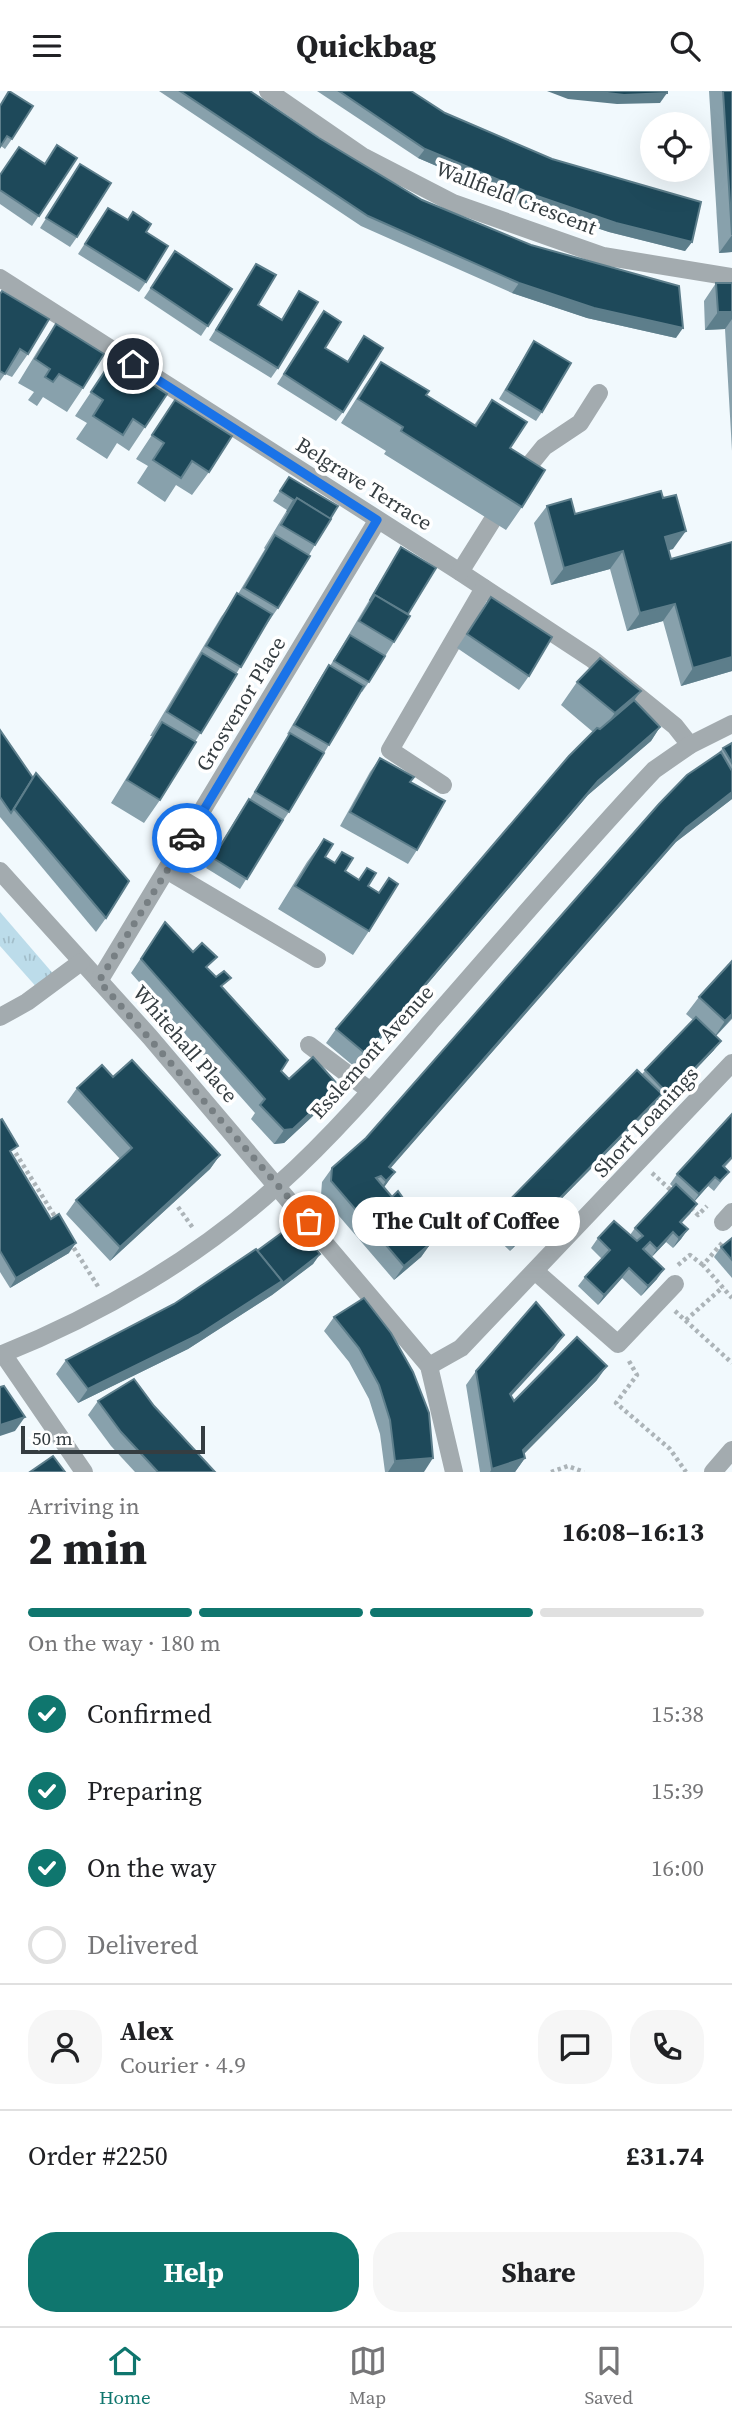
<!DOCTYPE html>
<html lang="en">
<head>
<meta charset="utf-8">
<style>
	:root { --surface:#fff; --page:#f6f6f6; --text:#202124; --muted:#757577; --line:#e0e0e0; --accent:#0f766e }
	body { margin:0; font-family:"Source Serif 4",serif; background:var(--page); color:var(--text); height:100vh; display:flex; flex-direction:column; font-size:26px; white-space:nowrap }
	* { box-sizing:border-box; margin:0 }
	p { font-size:23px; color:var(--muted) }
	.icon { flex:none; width:38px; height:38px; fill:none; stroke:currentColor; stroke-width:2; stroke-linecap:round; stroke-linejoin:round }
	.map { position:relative; height:1381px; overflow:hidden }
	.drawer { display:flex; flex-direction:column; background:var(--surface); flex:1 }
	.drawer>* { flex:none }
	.buttons { position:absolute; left:640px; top:21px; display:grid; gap:14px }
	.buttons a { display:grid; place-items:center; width:70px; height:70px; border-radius:50%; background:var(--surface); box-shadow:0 7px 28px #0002; font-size:35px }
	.scale { position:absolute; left:21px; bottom:18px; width:184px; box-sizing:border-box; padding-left:7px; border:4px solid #353d41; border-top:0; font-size:19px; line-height:24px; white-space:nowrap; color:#353d41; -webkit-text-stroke:5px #fff; paint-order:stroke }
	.pin { position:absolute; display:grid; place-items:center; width:60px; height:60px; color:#fff; margin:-30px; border:4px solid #fff; border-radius:50%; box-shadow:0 2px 7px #0007 }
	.courier { position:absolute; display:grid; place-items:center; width:70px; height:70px; margin:-35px; border:5px solid #1a73e8; border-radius:50%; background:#fff; color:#222; box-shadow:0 2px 9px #0007 }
	.bubble { position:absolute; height:49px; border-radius:24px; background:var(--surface); box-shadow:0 7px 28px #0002; font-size:23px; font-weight:700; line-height:49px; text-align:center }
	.head em { font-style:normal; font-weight:700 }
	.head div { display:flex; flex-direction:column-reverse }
	.head { display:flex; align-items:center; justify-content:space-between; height:119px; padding:0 28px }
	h1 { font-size:46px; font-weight:700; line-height:52px }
	.bar { display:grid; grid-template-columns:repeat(4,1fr); gap:10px 7px; align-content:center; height:84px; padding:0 28px }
	.bar i { height:9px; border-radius:5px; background:var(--line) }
	.bar .current { background:var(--accent) }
	.bar p { grid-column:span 4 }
	.line { display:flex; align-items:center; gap:18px; padding:0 28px; border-top:2px solid var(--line) }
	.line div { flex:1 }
	.round { display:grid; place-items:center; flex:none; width:74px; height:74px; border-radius:28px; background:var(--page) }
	ol { padding:0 28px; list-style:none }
	li { display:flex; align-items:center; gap:21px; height:77px }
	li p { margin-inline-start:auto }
	li .icon { padding:7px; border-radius:50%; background:var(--accent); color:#fff; stroke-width:4 }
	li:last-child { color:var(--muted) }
	li i { width:38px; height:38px; border:4px solid var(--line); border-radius:50% }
	.button { display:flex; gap:14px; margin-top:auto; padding:14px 28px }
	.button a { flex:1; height:80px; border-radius:28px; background:var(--accent); color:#fff; font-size:28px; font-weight:700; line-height:80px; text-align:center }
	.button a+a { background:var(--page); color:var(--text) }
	header { display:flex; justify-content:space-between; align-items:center; height:91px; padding:0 28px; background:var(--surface); font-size:32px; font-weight:700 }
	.menu { display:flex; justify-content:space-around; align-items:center; height:98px; border-top:2px solid var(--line); background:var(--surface); font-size:19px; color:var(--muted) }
	.menu a { display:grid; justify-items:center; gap:4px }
	.menu .current { color:var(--accent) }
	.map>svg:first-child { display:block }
	.grass { fill:url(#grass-tufts) }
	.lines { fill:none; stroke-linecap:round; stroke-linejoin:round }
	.path { stroke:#acb4b8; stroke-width:4.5; stroke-dasharray:3.5 3.5; stroke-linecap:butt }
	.minor { stroke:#a3abaf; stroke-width:18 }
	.wall { fill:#88a1ac }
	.shaded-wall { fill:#5d7e8b }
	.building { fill:#1e495a; stroke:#5d7e8b; stroke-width:2 }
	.done { stroke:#777f83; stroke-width:7; stroke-dasharray:0 12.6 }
	.route { stroke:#1a73e8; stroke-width:9 }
	.labels { text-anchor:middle; stroke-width:7; stroke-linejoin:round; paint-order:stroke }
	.street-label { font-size:21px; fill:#353d41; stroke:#fff }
</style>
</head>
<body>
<header><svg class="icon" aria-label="menu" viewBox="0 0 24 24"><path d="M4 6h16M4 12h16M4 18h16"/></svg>Quickbag<svg class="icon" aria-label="search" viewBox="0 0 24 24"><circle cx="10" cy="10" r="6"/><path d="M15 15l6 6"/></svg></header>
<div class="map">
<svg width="732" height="1381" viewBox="0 0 732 1381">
	<defs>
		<pattern id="grass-tufts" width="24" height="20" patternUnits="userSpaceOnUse" patternTransform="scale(1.75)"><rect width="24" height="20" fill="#bcdcea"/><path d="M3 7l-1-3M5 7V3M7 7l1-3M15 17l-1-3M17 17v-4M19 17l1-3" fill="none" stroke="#a2beca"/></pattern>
	</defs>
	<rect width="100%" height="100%" fill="#f1f9fd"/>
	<!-- grass -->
	<polygon class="grass" points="0,821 56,886 39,899 0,855"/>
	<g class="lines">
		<!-- path -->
		<g class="path">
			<polyline points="12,1056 57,1129"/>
			<polyline points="652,1082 674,1102"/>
			<polyline points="178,1116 193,1137"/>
			<polyline points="691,1117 698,1124 707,1115"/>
			<polyline points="70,1151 99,1197"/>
			<polyline points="722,1152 703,1174 732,1207"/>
			<polyline points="678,1174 690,1164 703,1174"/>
			<polyline points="675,1220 732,1272"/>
			<polyline points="686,1229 723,1196"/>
			<polyline points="629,1270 637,1284 616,1312 670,1358 686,1381"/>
			<polyline points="551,1381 568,1375 584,1381"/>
		</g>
		<!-- minor -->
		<g class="minor">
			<polyline points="268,0 362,65 453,112 603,165 732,186"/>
			<polyline points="0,187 460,481 592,568 675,635 690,654"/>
			<polyline points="518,388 544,356 580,332 599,302"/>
			<polyline points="460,481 492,430"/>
			<polyline points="443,694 390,659 484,497"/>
			<polyline points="0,780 150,946 429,1275 454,1381"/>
			<polyline points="168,780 317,868"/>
			<polyline points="99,890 377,430"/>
			<polyline points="0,926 27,911 81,871"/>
			<polyline points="309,954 369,999"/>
			<polyline points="723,1131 732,1121"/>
			<polyline points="536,1181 618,1253 675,1193"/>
			<polyline points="3,1263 84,1381"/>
			<path d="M 0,1264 C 100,1224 198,1167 278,1094 C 334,1044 384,985 433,928 C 506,845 578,760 654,679 L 690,654 L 732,633"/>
			<polyline points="429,1275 461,1257 732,972"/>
			<polyline points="713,1381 732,1359"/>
		</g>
	</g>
	<!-- wall -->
	<g class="wall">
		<polygon points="9,0 12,48 5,58 1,55 0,56 0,14"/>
		<polygon points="159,0 250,0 319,47 422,109 676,247 587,227 512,202 361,135"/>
		<polygon points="317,0 411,0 445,22 692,151 685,160 609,141 530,115 418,67"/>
		<polygon points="709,0 732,0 732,161 719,162"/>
		<polygon points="77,67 32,135 0,113 0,83 44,73"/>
		<polygon points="80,73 77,146 70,156 40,137"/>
		<polygon points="108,117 146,141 146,191 139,201 78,163"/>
		<polygon points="175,160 232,198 201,245 144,207"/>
		<polygon points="256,173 258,214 282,228 299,200 278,277 271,287 209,249"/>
		<polygon points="716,192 732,192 732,360 725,238 705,239 704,210"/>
		<polygon points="0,203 28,263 12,286 5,283 0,290"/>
		<polygon points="324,220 325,257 347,271 364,245 343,321 336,330 277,293"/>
		<polygon points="56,233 83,297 67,321 43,306 37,315 28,309 34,301 18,292 40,256"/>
		<polygon points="534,250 542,321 536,330 499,308"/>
		<polygon points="113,268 145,336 129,360 117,352 107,368 76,348 87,332 75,325"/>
		<polygon points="381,271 426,304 474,334 492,309 510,357 522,416 506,439 384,363 386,360 341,332 365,294"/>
		<polygon points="175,309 209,381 192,404 176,394 165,411 137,392 148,375 136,368"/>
		<polygon points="289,386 315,454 309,464 278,517 262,540 160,709 144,732 111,712 152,645 150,645 221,526 238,503 265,458 264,457 287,419 273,410"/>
		<polygon points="547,415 575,423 673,458 668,459 671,468 732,451 732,580 681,595 663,530 627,540 610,478 551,494 534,432"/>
		<polygon points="401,456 408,523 394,551 369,591 362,601 361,600 289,721 282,731 240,798 206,777 242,718 249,708 250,708 289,644 287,643 322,584 329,574 330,575"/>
		<polygon points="491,506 529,585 519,599 457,557"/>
		<polygon points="577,591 634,609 660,636 651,650 588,704 356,977 326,952 336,938 593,641 561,614"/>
		<polygon points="0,639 106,827 96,841 0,726"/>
		<polygon points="732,652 732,708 676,751 390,1077 395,1081 384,1096 392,1106 405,1110 401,1116 431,1152 421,1166 394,1189 321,1104 322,1091 332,1077 366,1047 723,657"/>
		<polygon points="380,667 410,691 417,759 408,773 340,735 370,681"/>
		<polygon points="324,748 325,766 334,772 342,761 345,780 358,789 367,777 368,795 379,801 389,787 369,840 353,864 278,818 307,771"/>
		<polygon points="165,831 208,878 281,980 289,988 339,995 330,1009 284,1052 274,1053 251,1028 255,1022 131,882"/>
		<polygon points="732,870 732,928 716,945 714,959 663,1013 658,1009 510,1160 485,1136 492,1127 642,983 693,929 686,923 699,906"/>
		<polygon points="113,986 220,1064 210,1078 110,1170 66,1123 76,1109 120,1068 67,1011 77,997"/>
		<polygon points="732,1023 732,1068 725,1076 729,1081 714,1100 708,1095 694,1111 697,1113 682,1132 688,1138 681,1148 673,1157 666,1151 651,1166 657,1188 641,1205 622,1187 598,1214 578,1195 585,1186 602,1168 591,1157 598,1147 630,1144 635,1137 673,1096 670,1093 677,1083"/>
		<polygon points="0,1029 12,1063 69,1162 10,1197 0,1181"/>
		<polygon points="732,1147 732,1187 714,1166 721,1156"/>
		<polygon points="257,1160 320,1163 313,1173 272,1204 188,1258 78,1312 56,1283 66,1269 174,1213"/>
		<polygon points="364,1207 424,1381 385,1381 380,1343 369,1308 349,1271 324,1240 334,1226"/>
		<polygon points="554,1258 511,1305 514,1310 597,1289 524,1363 525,1367 515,1381 480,1381 466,1294 476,1280"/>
		<polygon points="98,1310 154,1315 215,1381 135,1381 111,1355 88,1324"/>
	</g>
	<!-- shaded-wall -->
	<g class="shaded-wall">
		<polygon points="547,0 591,0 667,2 660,12 617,13 568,8"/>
		<polygon points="425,58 692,151 685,160 609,141 530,115 418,67"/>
		<polygon points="732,144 732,161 719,162"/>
		<polygon points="519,192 683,237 676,247 587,227 512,202"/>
		<polygon points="718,221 732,221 732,228 725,238 705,239"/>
		<polygon points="686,440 673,458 652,463 665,446"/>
		<polygon points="623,460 610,478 551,494 564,477"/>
		<polygon points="675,513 663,530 627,540 640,522"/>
		<polygon points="732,566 732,580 681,595 693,577"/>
		<polygon points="641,600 624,623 598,645 615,622"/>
		<polygon points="660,636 651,650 588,704 356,977 366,963 598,690"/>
		<polygon points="732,701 732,708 676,751 382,1087 389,1076 686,737"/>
		<polygon points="732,923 732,927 713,948 725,930"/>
		<polygon points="721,950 714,959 663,1013 669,1004"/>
		<polygon points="339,995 330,1009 284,1052 274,1053 284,1039"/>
		<polygon points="662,1003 655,1013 510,1160 517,1151"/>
		<polygon points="220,1064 210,1078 110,1170 120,1156"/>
		<polygon points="395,1081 385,1095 376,1104 386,1090"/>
		<polygon points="715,1086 708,1095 692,1113 699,1103"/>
		<polygon points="697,1113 690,1123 673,1140 680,1131"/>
		<polygon points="688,1138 681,1148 673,1157 679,1147"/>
		<polygon points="673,1141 666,1151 650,1168 657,1158"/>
		<polygon points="76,1152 69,1162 10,1197 16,1187"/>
		<polygon points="431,1152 421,1166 394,1189 404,1175"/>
		<polygon points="320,1163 313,1173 272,1204 188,1258 78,1312 88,1298"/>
		<polygon points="629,1177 622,1187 598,1214 604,1204"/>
		<polygon points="664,1178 657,1188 641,1205 648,1195"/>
		<polygon points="564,1244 554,1258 500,1317 510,1303"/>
		<polygon points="607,1275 597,1289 518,1369 525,1367 515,1381 490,1381 492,1378 523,1359"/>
		<polygon points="25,1326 15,1340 0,1345 0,1334"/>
		<polygon points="433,1367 424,1381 388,1381 395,1370"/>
	</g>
	<!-- building -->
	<g class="building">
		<polygon points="9,0 33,15 12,48 7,45 0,56 0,15"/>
		<polygon points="180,0 250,0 319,47 422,109 531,154 679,195 683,237 594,217 519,192 368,125"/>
		<polygon points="339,0 411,0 445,22 552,68 701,111 692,151 616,132 537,105 425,58"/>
		<polygon points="591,0 667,0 667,2 624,4"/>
		<polygon points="723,0 732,0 732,144"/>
		<polygon points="57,54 77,67 39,125 0,99 0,84 19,56 45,73"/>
		<polygon points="80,73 111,92 77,146 46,127"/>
		<polygon points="108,117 128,129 133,121 151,133 146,141 168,155 146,191 85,153"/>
		<polygon points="175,160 232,198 208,235 151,197"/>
		<polygon points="256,173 276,184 258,214 282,229 299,200 318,211 278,277 216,239"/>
		<polygon points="716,192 732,192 732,221 718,221"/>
		<polygon points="2,200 49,228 28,263 20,258 5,283 0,280 0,203"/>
		<polygon points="324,220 341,231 325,257 348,271 364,245 383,257 343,321 284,283"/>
		<polygon points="56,233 104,263 83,297 59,283 53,291 45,286 50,278 35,268"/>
		<polygon points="534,250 571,272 542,321 506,299"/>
		<polygon points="113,268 167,303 145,336 133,328 123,344 93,325 103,309 91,301"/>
		<polygon points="381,271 429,300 426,304 476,335 492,309 527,331 510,357 545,379 522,416 401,340 403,336 358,308"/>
		<polygon points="175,309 232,345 209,381 192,370 181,387 153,369 164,352 152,344"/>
		<polygon points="289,386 338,415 330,428 297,407 287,421 294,409 280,400"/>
		<polygon points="661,400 663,407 676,404 686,440 665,446 671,468 732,451 732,566 693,577 675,513 640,522 623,460 564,477 547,415 571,408 575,423"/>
		<polygon points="297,407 331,428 315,454 281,434"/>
		<polygon points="275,444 310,465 278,517 244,497"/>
		<polygon points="401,456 436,477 408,523 375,504 371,510 370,509"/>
		<polygon points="237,502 272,523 241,576 206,555"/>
		<polygon points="375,504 410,525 394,551 359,530"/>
		<polygon points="491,506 552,546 529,585 467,543"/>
		<polygon points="350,544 385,565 369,591 334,570"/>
		<polygon points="202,562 237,583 201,642 167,621"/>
		<polygon points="600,567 641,600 615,622 577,591"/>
		<polygon points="329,574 364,595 329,654 294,634"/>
		<polygon points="634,609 660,636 598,690 366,963 336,938 569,665 597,637 600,638"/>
		<polygon points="162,631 196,651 160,709 127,689"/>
		<polygon points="0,639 33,687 11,722 0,706"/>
		<polygon points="290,642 324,662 289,721 255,701"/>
		<polygon points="732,652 732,672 723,657"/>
		<polygon points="721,661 732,680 732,701 686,737 389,1076 395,1081 386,1090 381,1085 376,1087 392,1106 398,1100 405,1110 400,1115 417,1134 422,1130 428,1136 422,1141 431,1152 404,1175 331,1090 332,1077 366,1047 659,713 687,684"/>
		<polygon points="380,667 414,686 410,691 445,710 417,759 350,721"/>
		<polygon points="36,682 129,790 106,827 14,718"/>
		<polygon points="249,708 283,729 247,788 213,767"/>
		<polygon points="324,748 333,753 325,766 335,772 342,761 353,767 345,780 359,789 367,777 376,782 368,795 379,802 389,787 398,793 369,840 295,795"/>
		<polygon points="165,831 193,861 202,852 217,866 206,876 216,886 224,880 231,887 221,895 288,969 281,980 289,988 313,966 339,995 293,1038 284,1039 260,1014 265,1008 141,868"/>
		<polygon points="732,870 732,923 725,930 699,906"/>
		<polygon points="696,926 721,950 669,1004 645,979"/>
		<polygon points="132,969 220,1064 120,1156 76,1109 132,1057 77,997 102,974 113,986"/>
		<polygon points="637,979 662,1003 517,1151 492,1127"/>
		<polygon points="732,1023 732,1066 723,1075 729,1081 720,1090 715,1086 699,1103 677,1083"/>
		<polygon points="2,1028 18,1055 10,1060 51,1128 59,1123 76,1152 16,1187 0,1160 0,1029"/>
		<polygon points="676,1093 697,1113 680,1131 688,1138 679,1147 673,1141 657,1158 650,1151 643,1158 664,1178 648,1195 629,1177 604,1204 585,1186 610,1159 598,1147 614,1130 637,1150 643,1145 635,1137"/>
		<polygon points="295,1132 320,1163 279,1195 282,1190 257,1160"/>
		<polygon points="732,1147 732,1169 721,1156"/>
		<polygon points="256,1158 282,1190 198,1244 88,1298 66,1269 174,1213"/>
		<polygon points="364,1207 391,1242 413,1281 429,1322 433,1367 395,1370 390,1329 379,1294 359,1257 334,1226"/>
		<polygon points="536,1211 564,1244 510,1303 514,1310 577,1246 607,1275 523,1359 525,1367 492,1378 476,1280"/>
		<polygon points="134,1288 154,1315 215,1381 158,1381 121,1341 98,1310"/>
		<polygon points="4,1295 25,1326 0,1334 0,1296"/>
		<polygon points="53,1365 65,1381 30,1381"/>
	</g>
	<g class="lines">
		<!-- done -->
		<polyline class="done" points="187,747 99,890 309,1130"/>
		<!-- route -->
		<polyline class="route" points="133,273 377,429 187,747"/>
	</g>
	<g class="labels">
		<!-- street labels -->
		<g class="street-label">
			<text transform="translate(516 107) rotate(21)" y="7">Wallfield Crescent</text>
			<text transform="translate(364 393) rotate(32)" y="7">Belgrave Terrace</text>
			<text transform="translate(241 613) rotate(-59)" y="7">Grosvenor Place</text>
			<text transform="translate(185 953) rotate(49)" y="7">Whitehall Place</text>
			<text transform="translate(372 961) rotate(-48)" y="7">Esslemont Avenue</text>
			<text transform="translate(646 1031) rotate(-47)" y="7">Short Loanings</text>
		</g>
	</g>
</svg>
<div class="buttons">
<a><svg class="icon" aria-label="locate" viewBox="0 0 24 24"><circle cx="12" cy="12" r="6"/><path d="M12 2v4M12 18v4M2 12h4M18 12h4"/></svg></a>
</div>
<div class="scale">50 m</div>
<div class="pin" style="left:309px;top:1130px;background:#ea580c"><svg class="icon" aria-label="bag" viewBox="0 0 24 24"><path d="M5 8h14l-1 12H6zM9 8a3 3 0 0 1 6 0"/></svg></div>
<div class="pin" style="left:133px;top:273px;background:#1f2937"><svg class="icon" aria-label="home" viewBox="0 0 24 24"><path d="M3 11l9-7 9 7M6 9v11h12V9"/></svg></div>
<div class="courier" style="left:187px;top:747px"><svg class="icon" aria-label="car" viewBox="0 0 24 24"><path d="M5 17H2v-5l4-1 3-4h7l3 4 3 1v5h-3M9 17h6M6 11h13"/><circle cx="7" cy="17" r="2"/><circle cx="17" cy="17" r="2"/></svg></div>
<div class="bubble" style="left:352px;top:1106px;width:228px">The Cult of Coffee</div>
</div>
<section class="drawer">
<div class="head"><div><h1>2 min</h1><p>Arriving in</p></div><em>16:08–16:13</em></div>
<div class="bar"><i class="current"></i><i class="current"></i><i class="current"></i><i></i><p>On the way · 180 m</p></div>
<ol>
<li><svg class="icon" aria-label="check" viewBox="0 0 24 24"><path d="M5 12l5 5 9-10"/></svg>Confirmed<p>15:38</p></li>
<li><svg class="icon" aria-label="check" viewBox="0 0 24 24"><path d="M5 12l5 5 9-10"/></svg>Preparing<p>15:39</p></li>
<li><svg class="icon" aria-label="check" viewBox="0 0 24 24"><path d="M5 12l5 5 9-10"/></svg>On the way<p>16:00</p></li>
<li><i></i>Delivered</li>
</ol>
<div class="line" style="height:126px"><a class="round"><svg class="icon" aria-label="person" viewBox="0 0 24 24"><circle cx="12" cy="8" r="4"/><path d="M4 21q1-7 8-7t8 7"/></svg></a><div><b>Alex</b><p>Courier · 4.9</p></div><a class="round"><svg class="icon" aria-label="chat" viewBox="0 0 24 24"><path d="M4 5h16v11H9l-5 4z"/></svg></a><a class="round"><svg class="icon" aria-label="phone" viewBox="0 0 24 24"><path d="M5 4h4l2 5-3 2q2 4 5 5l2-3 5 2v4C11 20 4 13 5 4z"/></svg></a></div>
<div class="line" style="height:91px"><div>Order #2250</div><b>£31.74</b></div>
<div class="button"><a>Help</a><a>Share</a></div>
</section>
<nav class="menu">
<a class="current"><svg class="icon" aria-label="home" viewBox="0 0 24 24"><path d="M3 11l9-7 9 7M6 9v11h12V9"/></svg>Home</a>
<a><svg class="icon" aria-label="map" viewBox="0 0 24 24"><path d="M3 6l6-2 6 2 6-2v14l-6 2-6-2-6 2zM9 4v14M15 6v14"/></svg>Map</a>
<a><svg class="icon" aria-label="saved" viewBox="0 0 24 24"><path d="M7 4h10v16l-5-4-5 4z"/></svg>Saved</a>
</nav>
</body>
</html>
